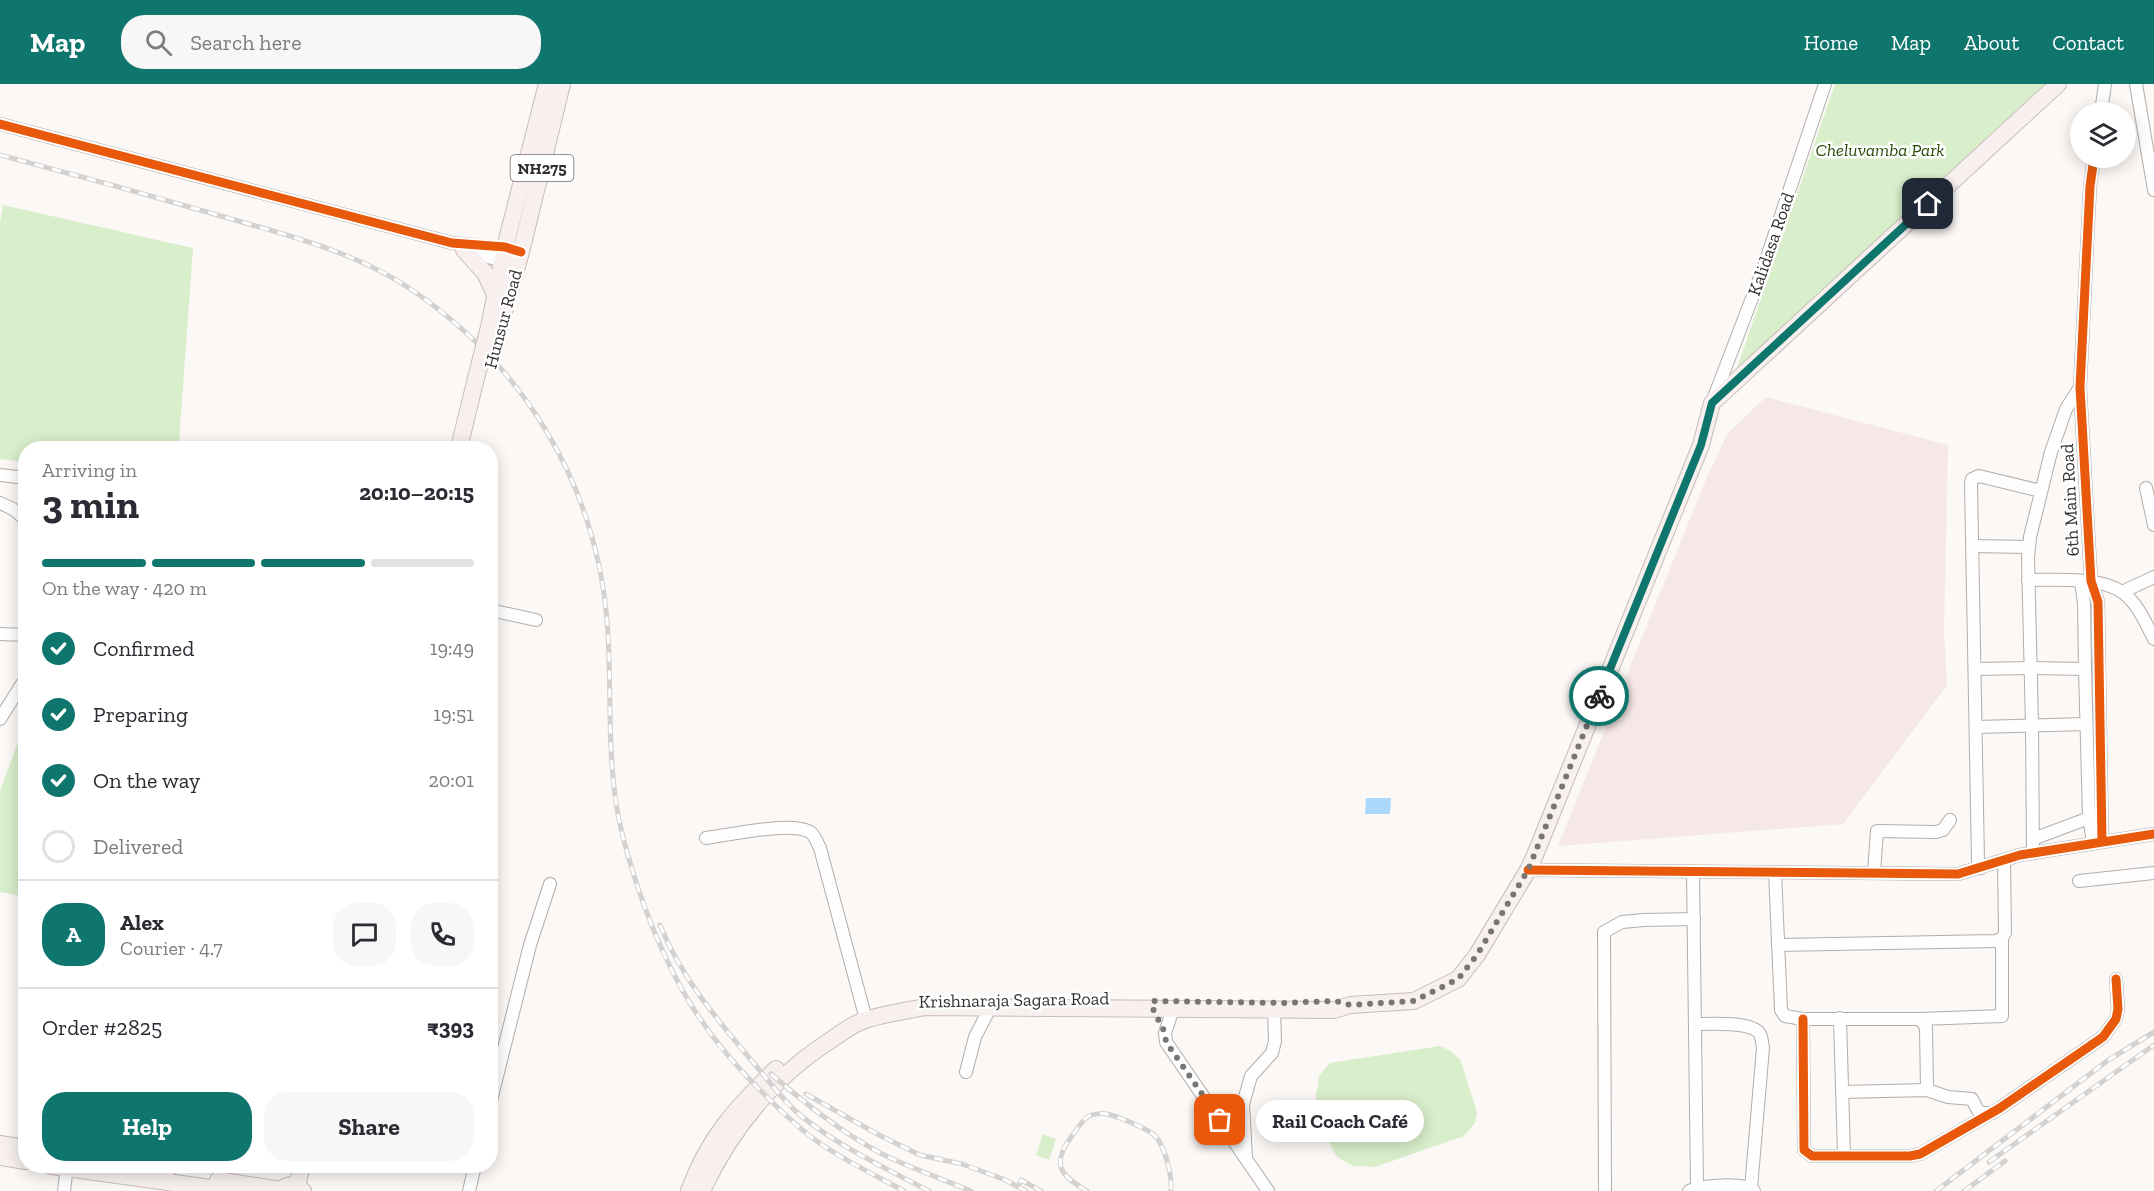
<!DOCTYPE html>
<html lang="en">
<head>
<meta charset="utf-8">
<style>
	:root { --surface:#fff; --page:#f7f7f7; --text:#2b2b33; --muted:#7c7c81; --line:#e1e1e2; --accent:#0f766e }
	body { margin:0; font-family:"Zilla Slab",serif; background:var(--page); color:var(--text); height:100vh; display:flex; flex-direction:column; font-size:22px; white-space:nowrap }
	* { box-sizing:border-box; margin:0 }
	p { font-size:20px; color:var(--muted) }
	.icon { flex:none; width:33px; height:33px; fill:none; stroke:currentColor; stroke-width:2; stroke-linecap:round; stroke-linejoin:round }
	.map { position:relative; flex:1; overflow:hidden }
	.side { position:absolute; left:18px; top:357px; width:480px; height:732px; display:flex; flex-direction:column; background:var(--surface); border-radius:24px; box-shadow:0 3px 15px #0003 }
	.side>* { flex:none }
	.controls { position:absolute; left:2070px; top:18px; display:grid; gap:12px }
	.controls a { display:grid; place-items:center; width:66px; height:66px; border-radius:50%; background:var(--surface); box-shadow:0 3px 15px #0003; font-size:30px }
	.pin { position:absolute; display:grid; place-items:center; width:51px; height:51px; color:#fff; margin:-26px; border-radius:12px; box-shadow:0 3px 9px #0006 }
	.courier { position:absolute; display:grid; place-items:center; width:60px; height:60px; margin:-30px; border:4px solid #0f766e; border-radius:50%; background:#fff; color:#222; box-shadow:0 2px 8px #0007 }
	.bubble { position:absolute; height:42px; border-radius:21px; background:var(--surface); box-shadow:0 3px 15px #0003; font-size:20px; font-weight:800; line-height:42px; text-align:center }
	.headline em { font-style:normal; font-weight:800 }
	.headline div { display:flex; flex-direction:column-reverse }
	.headline { display:flex; align-items:center; justify-content:space-between; height:102px; padding:0 24px }
	h1 { font-size:39px; font-weight:800; line-height:45px }
	.bar { display:grid; grid-template-columns:repeat(4,1fr); gap:9px 6px; align-content:center; height:72px; padding:0 24px }
	.bar i { height:8px; border-radius:4px; background:var(--line) }
	.bar .on { background:var(--accent) }
	.bar p { grid-column:span 4 }
	.line { display:flex; align-items:center; gap:15px; padding:0 24px; border-top:2px solid var(--line) }
	.line div { flex:1 }
	.round { display:grid; place-items:center; flex:none; width:63px; height:63px; border-radius:24px; background:var(--page) }
	ol { padding:0 24px; list-style:none }
	li { display:flex; align-items:center; gap:18px; height:66px }
	li p { margin-inline-start:auto }
	li .icon { padding:6px; border-radius:50%; background:var(--accent); color:#fff; stroke-width:4 }
	li:last-child { color:var(--muted) }
	li i { width:33px; height:33px; border:3px solid var(--line); border-radius:50% }
	.button { display:flex; gap:12px; margin-top:auto; padding:12px 24px }
	.button a { flex:1; height:69px; border-radius:24px; background:var(--accent); color:#fff; font-size:24px; font-weight:800; line-height:69px; text-align:center }
	.button a+a { background:var(--page); color:var(--text) }
	header { display:flex; align-items:center; gap:36px; box-sizing:border-box; height:84px; padding:0 30px; background:var(--accent); color:#fff }
	header strong { font-size:28px }
	nav { display:flex; gap:33px; margin-inline-start:auto; font-size:21px }
	.search { width:420px; height:54px; background:var(--page); display:flex; align-items:center; gap:15px; box-sizing:border-box; padding:0 21px; border-radius:24px; color:var(--muted); font-size:22px }
	.map>svg:first-child { display:block }
	.industrial { fill:#f5e8e6 }
	.green { fill:#d9eecb }
	.water { fill:#acd8fb }
	.lines { fill:none; stroke-linecap:round; stroke-linejoin:round }
	.minor-casing { stroke:#b1adab; stroke-width:14 }
	.major-casing { stroke:#c8bcba; stroke-width:18 }
	.minor { stroke:#fefefe; stroke-width:12 }
	.major { stroke:#f7f0ef; stroke-width:16 }
	.rail-casing { stroke:#d3d2d1; stroke-width:5 }
	.rail { stroke:#fff; stroke-width:3; stroke-dasharray:9; stroke-linecap:butt }
	.major-bridge-casing { stroke:#c8bcba; stroke-width:18; stroke-linecap:butt }
	.major-bridge { stroke:#f7f0ef; stroke-width:16 }
	.cycleway-casing { stroke:#fff; stroke-width:13 }
	.cycleway { stroke:#e8590c; stroke-width:9 }
	.done { stroke:#797573; stroke-width:6; stroke-dasharray:0 10.8 }
	.route { stroke:#0f766e; stroke-width:8 }
	.labels { text-anchor:middle; stroke-width:5; stroke-linejoin:round; paint-order:stroke }
	.shield { fill:#fff; stroke:#706d6b; stroke-width:1.5 }
	.shield-label { font-size:16px; font-weight:bold; fill:#332f2c }
	.park-label { font-size:18px; font-style:italic; fill:#274a06; stroke:#fff }
	.street-label { font-size:18px; fill:#332f2c; stroke:#fff }
</style>
</head>
<body>
<header>
<strong>Map</strong>
<div class="search"><svg class="icon" aria-label="search" viewBox="0 0 24 24"><circle cx="10" cy="10" r="6"/><path d="M15 15l6 6"/></svg>Search here</div>
<nav><a>Home</a><a>Map</a><a>About</a><a>Contact</a></nav>
</header>
<div class="map">
<svg width="2154" height="1107" viewBox="0 0 2154 1107">
	<rect width="100%" height="100%" fill="#fbf8f6"/>
	<!-- industrial -->
	<polygon class="industrial" points="1766,313 1948,361 1944,546 1947,601 1843,740 1558,762 1706,395 1728,349"/>
	<!-- green -->
	<g class="green">
		<polygon points="1835,0 2045,0 1736,287"/>
		<polygon points="3,121 193,164 179,358 156,364 26,364 25,378 0,375 0,138"/>
		<polygon points="20,653 26,655 25,813 0,808 0,707"/>
		<polygon points="1440,962 1450,967 1460,975 1477,1028 1475,1039 1464,1052 1375,1083 1353,1082 1337,1073 1319,1039 1316,1012 1319,992 1330,979"/>
		<polygon points="1043,1050 1056,1055 1049,1076 1036,1071"/>
	</g>
	<!-- water -->
	<polygon class="water" points="1366,714 1391,714 1390,730 1365,730"/>
	<g class="lines">
		<!-- minor casing -->
		<g class="minor-casing">
			<g id="minor">
				<polyline points="2136,0 2154,106"/>
				<polyline points="2101,28 2105,0"/>
				<polyline points="0,40 452,159 511,165"/>
				<polyline points="2094,74 2090,102 2080,303 2091,497 2098,518 2102,757"/>
				<polyline points="463,166 510,179"/>
				<polyline points="1713,316 1762,188 1825,0"/>
				<polyline points="0,391 26,394"/>
				<polyline points="2146,404 2154,441"/>
				<polyline points="0,419 13,425 26,436"/>
				<polyline points="1972,462 2029,463"/>
				<path d="M 2028,496 C 2057,496 2109,491 2130,515 C 2141,526 2147,542 2154,555"/>
				<polyline points="2081,497 2084,520 2085,585"/>
				<polyline points="2122,508 2154,493"/>
				<polyline points="490,526 536,536"/>
				<polyline points="0,550 26,551"/>
				<polyline points="1975,585 2030,584 2085,585 2089,734 2033,755"/>
				<polyline points="0,635 22,600 26,599"/>
				<polyline points="1976,643 2086,640"/>
				<polyline points="2089,734 2093,758"/>
				<path d="M 706,754 C 730,751 790,737 810,748 C 815,751 817,759 820,764 L 864,928"/>
				<polyline points="2033,769 2032,641 2028,474 2030,453 2051,368 2066,325 2080,303"/>
				<polyline points="1981,784 1978,777 1971,399 1972,395 1979,392 2041,407"/>
				<polyline points="1528,786 1958,790 2020,771 2154,750"/>
				<polyline points="1775,788 1781,926 1785,932 1803,935 1920,935 1926,943 1927,1006"/>
				<polyline points="1874,788 1877,747 1936,748 1943,746 1950,736"/>
				<polyline points="1693,789 1697,1103"/>
				<polyline points="2079,797 2154,789"/>
				<polyline points="1778,861 1996,857 2002,854 2005,849 2004,777"/>
				<polyline points="1173,925 1165,949 1166,958 1268,1107"/>
				<polyline points="1840,934 1844,1071"/>
				<polyline points="1803,935 1804,1066 1812,1072 1910,1072 1920,1070 2000,1024 2103,953 2116,935 2118,925 2116,895"/>
				<polyline points="1920,935 2002,932 2002,854"/>
				<path d="M 1695,940 C 1710,940 1752,937 1760,950 C 1762,954 1762,960 1763,964 L 1751,1104"/>
				<polyline points="966,988 975,953 990,924"/>
				<path d="M 1842,1008 L 1927,1006 L 1948,1013 L 1972,1015 C 1979,1028 1976,1029 1992,1029"/>
				<polyline points="490,1020 530,861 550,800"/>
				<polyline points="1246,1074 1243,1020 1251,992 1272,969 1275,957 1274,926"/>
				<polyline points="64,1107 67,1082"/>
				<polyline points="469,1107 475,1082"/>
				<polyline points="1605,1107 1604,848 1622,838 1644,836 1694,835"/>
				<path d="M 1689,1107 C 1701,1101 1745,1098 1754,1107"/>
			</g>
		</g>
		<!-- major casing -->
		<g class="major-casing">
			<g id="major">
				<polyline points="464,166 485,189 496,213"/>
				<polyline points="489,243 505,163 547,0"/>
				<polyline points="499,245 521,168 562,0"/>
				<polyline points="459,364 476,294"/>
				<polyline points="0,1060 26,1064"/>
				<polyline points="0,1073 26,1077"/>
				<polyline points="52,1082 232,1107"/>
				<polyline points="135,1082 166,1087"/>
				<polyline points="218,1096 281,1106"/>
				<polyline points="297,1101 302,1082"/>
				<path d="M 280,1107 C 287,1099 297,1099 303,1107"/>
				<path d="M 689,1107 C 708,1054 736,1024 776,985"/>
				<path d="M 702,1107 C 731,1045 773,993 831,956 C 840,950 849,943 858,939 C 874,931 906,927 925,923 L 1334,926 L 1350,921 L 1414,917 L 1458,895 L 1477,871 L 1528,786 L 1535,771 L 1701,361 L 1712,319 L 2058,0"/>
			</g>
		</g>
		<!-- minor -->
		<use href="#minor" class="minor"/>
		<!-- major -->
		<use href="#major" class="major"/>
		<!-- rail casing -->
		<g class="rail-casing">
			<g id="rail">
				<path d="M 0,71 C 76,91 152,112 228,134 C 290,152 358,169 412,206 C 525,283 595,400 607,536 C 612,594 607,653 615,711 C 619,744 629,776 639,807 C 669,893 701,949 766,1012 C 782,1028 799,1045 818,1058 C 845,1077 875,1091 904,1107"/>
				<path d="M 660,841 C 681,893 716,934 751,976 C 767,994 781,1015 800,1031 C 838,1062 885,1084 929,1107"/>
				<path d="M 771,990 C 806,1020 841,1048 882,1070 C 911,1084 942,1095 971,1107"/>
				<polyline points="806,1010 879,1051 920,1071 962,1080 1003,1095 1026,1107"/>
				<polyline points="1989,1078 2154,961"/>
				<polyline points="1020,1099 1021,1096 1041,1107"/>
				<path d="M 1087,1107 C 1056,1089 1052,1078 1074,1049 C 1078,1044 1083,1035 1089,1032 C 1093,1030 1103,1029 1107,1030 C 1117,1032 1152,1046 1157,1054 C 1166,1067 1172,1091 1171,1107"/>
				<polyline points="1936,1107 2107,977 2154,948"/>
				<polyline points="1964,1107 2005,1077"/>
			</g>
		</g>
		<!-- rail -->
		<use href="#rail" class="rail"/>
		<!-- major-bridge casing -->
		<g class="major-bridge-casing">
			<polyline id="major-bridge" points="476,294 489,243"/>
		</g>
		<!-- major-bridge -->
		<use href="#major-bridge" class="major-bridge"/>
		<!-- cycleway casing -->
		<g class="cycleway-casing">
			<g id="cycleway">
				<polyline points="0,40 452,159 505,163 521,168"/>
				<polyline points="2094,74 2090,102 2080,303 2091,497 2098,518 2102,757"/>
				<polyline points="1528,786 1958,790 2020,771 2154,750"/>
				<polyline points="1803,935 1804,1066 1812,1072 1910,1072 1920,1070 2000,1024 2103,953 2116,935 2118,925 2116,895"/>
			</g>
		</g>
		<!-- cycleway -->
		<use href="#cycleway" class="cycleway"/>
	</g>
	<g class="lines">
		<!-- done -->
		<polyline class="done" points="1220,1036 1166,958 1165,949 1153,925 1153,917 1283,919 1335,917 1350,921 1414,917 1458,895 1477,871 1528,786 1599,612"/>
		<!-- route -->
		<polyline class="route" points="1599,612 1701,361 1712,319 1928,120"/>
	</g>
	<g class="labels">
		<!-- shield labels -->
		<rect class="shield" x="510.5" y="71" width="63" height="26" rx="4.5"/>
		<g class="shield-label">
			<text x="542" y="90">NH275</text>
		</g>
		<!-- park labels -->
		<g class="park-label">
			<text x="1880" y="72">Cheluvamba Park</text>
		</g>
		<!-- street labels -->
		<g class="street-label">
			<text transform="translate(1771 160) rotate(-71)" y="6">Kalidasa Road</text>
			<text transform="translate(503 235) rotate(-75)" y="6">Hunsur Road</text>
			<text transform="translate(2070 416) rotate(-93)" y="6">6th Main Road</text>
			<text transform="translate(1014 916) rotate(-1)" y="6">Krishnaraja Sagara Road</text>
		</g>
	</g>
</svg>
<div class="controls">
<a><svg class="icon" aria-label="layers" viewBox="0 0 24 24"><path d="M12 4l9 5-9 5-9-5zM3 14l9 5 9-5"/></svg></a>
</div>
<div class="pin" style="left:1220px;top:1036px;background:#ea580c"><svg class="icon" aria-label="bag" viewBox="0 0 24 24"><path d="M5 8h14l-1 12H6zM9 8a3 3 0 0 1 6 0"/></svg></div>
<div class="pin" style="left:1928px;top:120px;background:#1f2937"><svg class="icon" aria-label="home" viewBox="0 0 24 24"><path d="M3 11l9-7 9 7M6 9v11h12V9"/></svg></div>
<div class="courier" style="left:1599px;top:612px"><svg class="icon" aria-label="bike" viewBox="0 0 24 24"><circle cx="6" cy="16" r="4"/><circle cx="18" cy="16" r="4"/><path d="M6 16l4-8h5l3 8M10 8l3 8H6M13 5h3"/></svg></div>
<div class="bubble" style="left:1256px;top:1016px;width:168px">Rail Coach Café</div>
<section class="side">
<div class="headline"><div><h1>3 min</h1><p>Arriving in</p></div><em>20:10–20:15</em></div>
<div class="bar"><i class="on"></i><i class="on"></i><i class="on"></i><i></i><p>On the way · 420 m</p></div>
<ol>
<li><svg class="icon" aria-label="check" viewBox="0 0 24 24"><path d="M5 12l5 5 9-10"/></svg>Confirmed<p>19:49</p></li>
<li><svg class="icon" aria-label="check" viewBox="0 0 24 24"><path d="M5 12l5 5 9-10"/></svg>Preparing<p>19:51</p></li>
<li><svg class="icon" aria-label="check" viewBox="0 0 24 24"><path d="M5 12l5 5 9-10"/></svg>On the way<p>20:01</p></li>
<li><i></i>Delivered</li>
</ol>
<div class="line" style="height:108px"><b class="round" style="background:var(--accent);color:#fff">A</b><div><b>Alex</b><p>Courier · 4.7</p></div><a class="round"><svg class="icon" aria-label="chat" viewBox="0 0 24 24"><path d="M4 5h16v11H9l-5 4z"/></svg></a><a class="round"><svg class="icon" aria-label="phone" viewBox="0 0 24 24"><path d="M5 4h4l2 5-3 2q2 4 5 5l2-3 5 2v4C11 20 4 13 5 4z"/></svg></a></div>
<div class="line" style="height:78px"><div>Order #2825</div><b>₹393</b></div>
<div class="button"><a>Help</a><a>Share</a></div>
</section>
</div>
</body>
</html>
